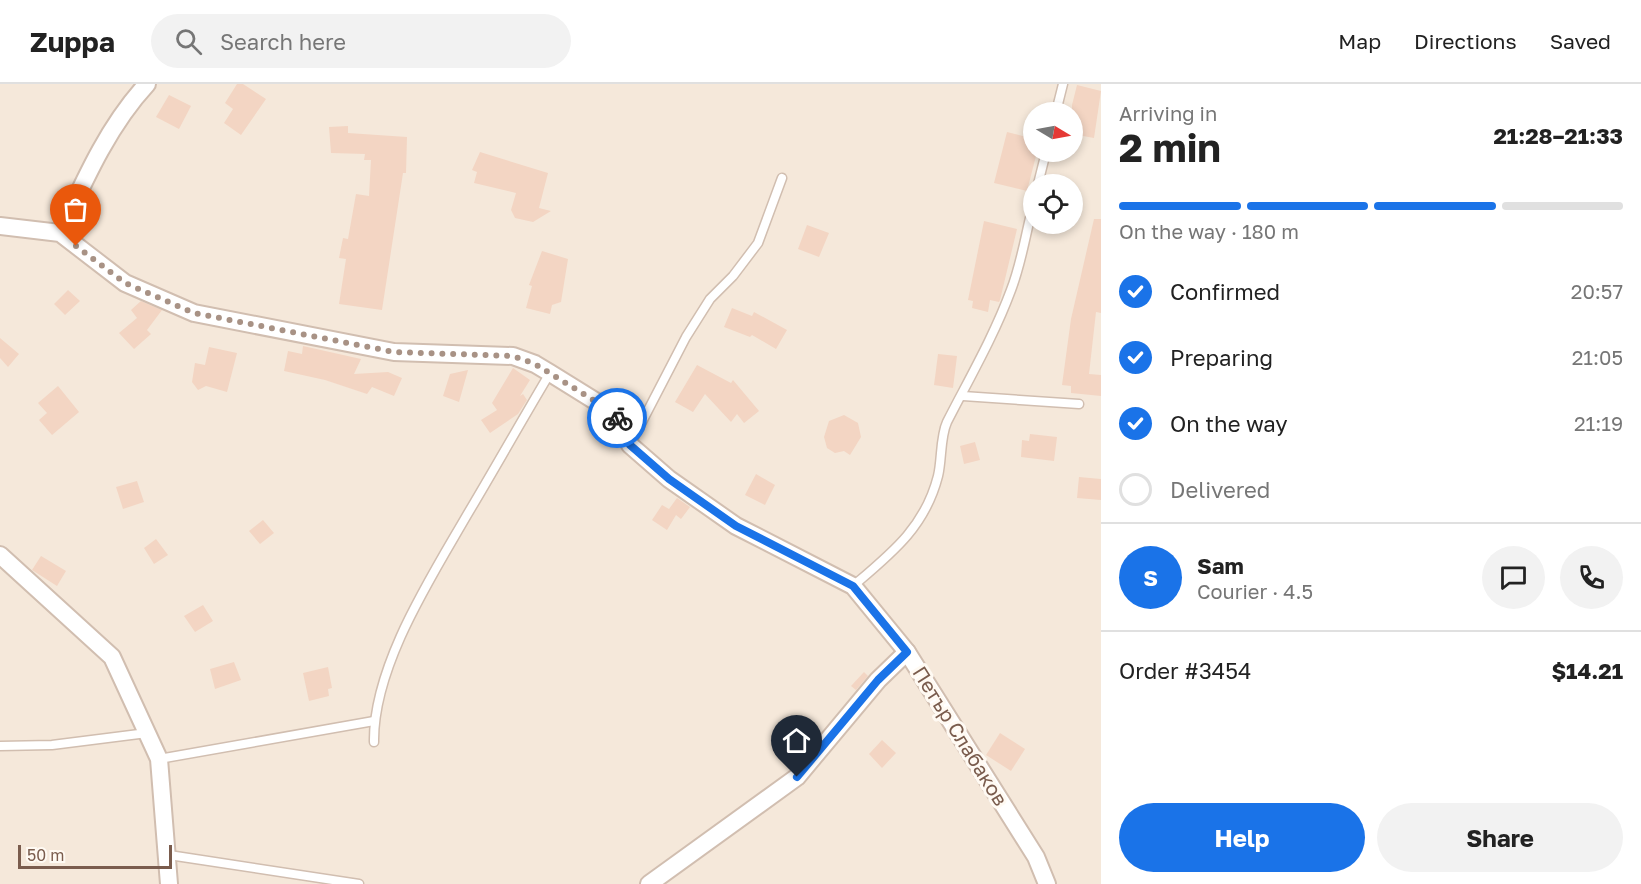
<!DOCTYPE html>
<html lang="en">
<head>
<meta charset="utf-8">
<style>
	:root { --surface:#fff; --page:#f2f2f2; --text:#222; --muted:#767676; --line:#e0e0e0; --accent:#1a73e8 }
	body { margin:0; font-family:"Golos Text",sans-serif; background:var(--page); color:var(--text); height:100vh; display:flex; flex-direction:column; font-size:22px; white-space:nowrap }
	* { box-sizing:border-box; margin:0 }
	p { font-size:20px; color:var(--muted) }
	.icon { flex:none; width:33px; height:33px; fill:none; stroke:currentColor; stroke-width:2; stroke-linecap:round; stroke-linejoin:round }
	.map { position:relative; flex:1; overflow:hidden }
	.details { display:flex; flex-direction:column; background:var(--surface); width:540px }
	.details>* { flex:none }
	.needle { width:39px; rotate:100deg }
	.tools { position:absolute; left:1023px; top:18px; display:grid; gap:12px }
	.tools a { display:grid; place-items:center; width:60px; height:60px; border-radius:50%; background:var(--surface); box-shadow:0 3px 9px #0003; font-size:30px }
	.scale { position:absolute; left:18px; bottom:15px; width:154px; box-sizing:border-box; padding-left:6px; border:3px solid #7a5c4d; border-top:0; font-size:16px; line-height:21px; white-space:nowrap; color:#7a5c4d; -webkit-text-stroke:4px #fffaf3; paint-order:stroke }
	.pin { position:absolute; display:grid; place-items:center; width:51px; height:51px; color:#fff; margin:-62px -26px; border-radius:50% 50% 50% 0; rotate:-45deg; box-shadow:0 0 6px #0007 }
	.pin .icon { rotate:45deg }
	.courier { position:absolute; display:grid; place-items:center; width:60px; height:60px; margin:-30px; border:4px solid #1a73e8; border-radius:50%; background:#fff; color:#222; box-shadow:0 2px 8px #0007 }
	.headline em { font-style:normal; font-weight:700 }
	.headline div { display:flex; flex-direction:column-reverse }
	.headline { display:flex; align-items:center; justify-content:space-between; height:102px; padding:0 18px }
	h1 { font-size:39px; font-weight:700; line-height:45px }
	.bar { display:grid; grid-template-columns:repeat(4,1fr); gap:9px 6px; align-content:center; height:72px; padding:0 18px }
	.bar i { height:8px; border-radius:4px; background:var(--line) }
	.bar .active { background:var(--accent) }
	.bar p { grid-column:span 4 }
	.line { display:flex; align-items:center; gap:15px; padding:0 18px; border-top:2px solid var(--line) }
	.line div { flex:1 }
	.round { display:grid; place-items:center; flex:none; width:63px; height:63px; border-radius:32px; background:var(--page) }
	ol { padding:0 18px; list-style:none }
	li { display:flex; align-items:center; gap:18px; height:66px }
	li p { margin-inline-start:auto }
	li .icon { padding:6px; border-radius:50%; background:var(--accent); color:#fff; stroke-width:4 }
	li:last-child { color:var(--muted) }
	li i { width:33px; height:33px; border:3px solid var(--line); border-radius:50% }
	.primary-button { display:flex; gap:12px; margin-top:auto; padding:12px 18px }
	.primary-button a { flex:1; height:69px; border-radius:36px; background:var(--accent); color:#fff; font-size:24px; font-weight:700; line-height:69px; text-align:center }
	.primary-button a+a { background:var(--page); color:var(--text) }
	header { display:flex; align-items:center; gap:36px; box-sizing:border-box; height:84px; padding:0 30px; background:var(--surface); border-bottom:2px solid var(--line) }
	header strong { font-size:28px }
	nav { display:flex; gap:33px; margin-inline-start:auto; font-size:21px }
	.search { width:420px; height:54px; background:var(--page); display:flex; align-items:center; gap:15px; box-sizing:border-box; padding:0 21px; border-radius:33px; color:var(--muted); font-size:22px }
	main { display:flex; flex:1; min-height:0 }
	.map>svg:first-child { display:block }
	.residential { fill:#f5e8da; fill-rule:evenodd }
	.building { fill:#f3d5c3 }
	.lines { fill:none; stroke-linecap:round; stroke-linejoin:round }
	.service-casing { stroke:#d1beb0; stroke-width:11 }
	.minor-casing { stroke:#d1beb0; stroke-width:20 }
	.service { stroke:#fff; stroke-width:8 }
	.minor { stroke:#fff; stroke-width:16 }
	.done { stroke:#a89285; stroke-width:6; stroke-dasharray:0 10.8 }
	.route { stroke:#1a73e8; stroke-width:8 }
	.labels { text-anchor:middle; stroke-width:6; stroke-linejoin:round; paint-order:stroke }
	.street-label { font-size:20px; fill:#7a5c4d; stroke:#fffaf3 }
</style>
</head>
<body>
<header>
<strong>Zuppa</strong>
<div class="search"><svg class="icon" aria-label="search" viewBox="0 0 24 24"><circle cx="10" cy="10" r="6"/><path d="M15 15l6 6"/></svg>Search here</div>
<nav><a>Map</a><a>Directions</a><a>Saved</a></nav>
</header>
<main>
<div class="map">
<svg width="1101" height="800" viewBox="0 0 1101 800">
	<rect width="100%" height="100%" fill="#fdf6ec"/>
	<!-- residential -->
	<path class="residential" d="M 0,0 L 1101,0 L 1101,800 L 0,800 ZM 1034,28 L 1072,28 L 1072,68 L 1034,68 ZM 1034,100 L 1072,100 L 1072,140 L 1034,140 Z"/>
	<!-- building -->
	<g class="building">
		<polygon points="237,0 243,0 266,15 241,51 224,39 233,25 225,19"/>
		<polygon points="1077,1 1101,7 1094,54 1072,50 1072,21"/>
		<polygon points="169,11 191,22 179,45 156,33"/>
		<polygon points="348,42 348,49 407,53 406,89 403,89 382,226 339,220 346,175 339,174 343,154 348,155 356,110 369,112 371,76 364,76 365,70 331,69 329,43"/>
		<polygon points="1007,48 1034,55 1034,68 1037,68 1027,107 994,99"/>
		<polygon points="480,68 548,89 539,124 551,127 533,138 515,134 511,126 516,109 474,99 477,88 472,86"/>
		<polygon points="1094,135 1101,135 1101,229 1096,228 1089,290 1101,291 1101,312 1071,309 1071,302 1062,301 1071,235"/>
		<polygon points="984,137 1017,145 1000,216 999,218 990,216 988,228 972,224 973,217 968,216"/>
		<polygon points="807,141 829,149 819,173 798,165"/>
		<polygon points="542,167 568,175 561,218 552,221 550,230 526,224 532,202 529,201"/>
		<polygon points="68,206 80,217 65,231 54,220"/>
		<polygon points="141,217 162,226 147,246 151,250 134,265 119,249 137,234 131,226"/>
		<polygon points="732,224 752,232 754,228 787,246 776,265 752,251 750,253 724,243"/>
		<polygon points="0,254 19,270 8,283 0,274"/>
		<polygon points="303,262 361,275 354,290 388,288 402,294 394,312 372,303 367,310 325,296 284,287 288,267 302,270"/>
		<polygon points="209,263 237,269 227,308 206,302 198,306 192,298 195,279 205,281"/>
		<polygon points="938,270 957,272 953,304 934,301"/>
		<polygon points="697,281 731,299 733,296 759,327 744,339 737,330 731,338 705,310 693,328 675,318"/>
		<polygon points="513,284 530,296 520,312 523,310 527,316 518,330 490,349 481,336 497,326 492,319"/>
		<polygon points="468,286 459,318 443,312 450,290"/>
		<polygon points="58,302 79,328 52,351 39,336 47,329 38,319"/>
		<polygon points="844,331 858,339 861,353 850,371 844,367 835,369 827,364 824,353 829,337"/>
		<polygon points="1030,350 1057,353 1054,377 1021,373 1022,356 1029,357"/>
		<polygon points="975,358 980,376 964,380 960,362"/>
		<polygon points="756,390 775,401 765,421 745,411"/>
		<polygon points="1079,393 1101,395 1101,416 1077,414"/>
		<polygon points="137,397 144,418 123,425 116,403"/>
		<polygon points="677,414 690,423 681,435 676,431 667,446 652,436 662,421 669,425"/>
		<polygon points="263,436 274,449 260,460 249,447"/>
		<polygon points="156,455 168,471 154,480 144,464"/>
		<polygon points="41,472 66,487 57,502 32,486"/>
		<polygon points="203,521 213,537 195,548 184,532"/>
		<polygon points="234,578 241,596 215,605 210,585"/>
		<polygon points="328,583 332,604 328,605 329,612 309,617 303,589"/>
		<polygon points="864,588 868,592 856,606 851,602"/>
		<polygon points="1000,649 1025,665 1011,687 986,671"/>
		<polygon points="882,656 896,669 882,684 869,670"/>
	</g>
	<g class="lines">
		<!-- service casing -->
		<g class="service-casing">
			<g id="service">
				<polyline points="1056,28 1063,0"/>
				<polyline points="1038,100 1046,68"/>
				<polyline points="963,312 1079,320"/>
				<polyline points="630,361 686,253 710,215 733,192 758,159 782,94"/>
				<path d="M 853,502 C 892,469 925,443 938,392 C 942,376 940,353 947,338 C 969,295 994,252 1011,206 C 1022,178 1026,147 1034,118"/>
				<path d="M 374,658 C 373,583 430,495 467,431 C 495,384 522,336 550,289"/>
				<polyline points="0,662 52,661 147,649"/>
				<polyline points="159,675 374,637"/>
				<polyline points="169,771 359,800"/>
			</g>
		</g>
		<!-- minor casing -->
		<g class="minor-casing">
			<g id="minor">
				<polyline points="0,142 60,149 125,199 194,229 394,268 513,272 535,280 550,289 616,330 630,361 669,395 736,442 853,502 907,568 1036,773 1047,800"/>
				<path d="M 60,149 C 84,97 108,42 147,0"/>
				<polyline points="0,471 112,573 159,675 169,800"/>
				<polyline points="649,800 797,693 878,596 907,568"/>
			</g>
		</g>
		<!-- service -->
		<use href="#service" class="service"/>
		<!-- minor -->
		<use href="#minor" class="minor"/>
	</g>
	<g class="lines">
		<!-- done -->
		<polyline class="done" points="76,162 125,199 194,229 394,268 513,272 535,280 616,330 617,334"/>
		<!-- route -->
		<polyline class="route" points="617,334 630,361 669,395 736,442 853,502 907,568 878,596 797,693"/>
	</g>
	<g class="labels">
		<!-- street labels -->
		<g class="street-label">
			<text transform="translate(960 652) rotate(58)" y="7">Петър Слабаков</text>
		</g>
	</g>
</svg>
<div class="tools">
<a><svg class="needle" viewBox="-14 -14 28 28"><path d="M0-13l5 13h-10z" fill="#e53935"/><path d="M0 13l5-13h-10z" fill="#767676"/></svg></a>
<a><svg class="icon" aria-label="locate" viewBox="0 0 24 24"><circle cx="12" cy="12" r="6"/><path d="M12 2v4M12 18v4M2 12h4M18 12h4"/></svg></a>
</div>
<div class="scale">50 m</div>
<div class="pin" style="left:76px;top:162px;background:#ea580c"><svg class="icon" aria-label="bag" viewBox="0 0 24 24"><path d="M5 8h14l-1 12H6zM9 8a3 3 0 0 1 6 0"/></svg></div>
<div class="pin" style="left:797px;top:693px;background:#1f2937"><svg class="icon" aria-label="home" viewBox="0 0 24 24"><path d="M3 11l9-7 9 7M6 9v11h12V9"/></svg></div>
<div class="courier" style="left:617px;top:334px"><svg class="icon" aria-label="bike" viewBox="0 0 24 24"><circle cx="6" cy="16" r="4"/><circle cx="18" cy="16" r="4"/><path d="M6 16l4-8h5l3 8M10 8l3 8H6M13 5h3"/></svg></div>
</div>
<section class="details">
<div class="headline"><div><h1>2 min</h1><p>Arriving in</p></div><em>21:28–21:33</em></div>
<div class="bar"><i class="active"></i><i class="active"></i><i class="active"></i><i></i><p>On the way · 180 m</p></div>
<ol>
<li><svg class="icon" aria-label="check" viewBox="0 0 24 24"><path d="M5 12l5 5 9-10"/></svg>Confirmed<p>20:57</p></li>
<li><svg class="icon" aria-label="check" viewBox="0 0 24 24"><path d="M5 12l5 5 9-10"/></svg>Preparing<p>21:05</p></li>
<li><svg class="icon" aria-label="check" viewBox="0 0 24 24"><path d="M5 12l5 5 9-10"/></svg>On the way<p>21:19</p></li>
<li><i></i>Delivered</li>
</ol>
<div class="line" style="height:108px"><b class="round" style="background:var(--accent);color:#fff">S</b><div><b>Sam</b><p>Courier · 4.5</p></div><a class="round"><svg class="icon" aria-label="chat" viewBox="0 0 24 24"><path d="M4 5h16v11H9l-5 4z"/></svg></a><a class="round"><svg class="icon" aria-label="phone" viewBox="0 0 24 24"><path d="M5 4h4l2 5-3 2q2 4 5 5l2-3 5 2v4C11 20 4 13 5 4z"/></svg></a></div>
<div class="line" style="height:78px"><div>Order #3454</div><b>$14.21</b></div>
<div class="primary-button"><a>Help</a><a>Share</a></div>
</section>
</main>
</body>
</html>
